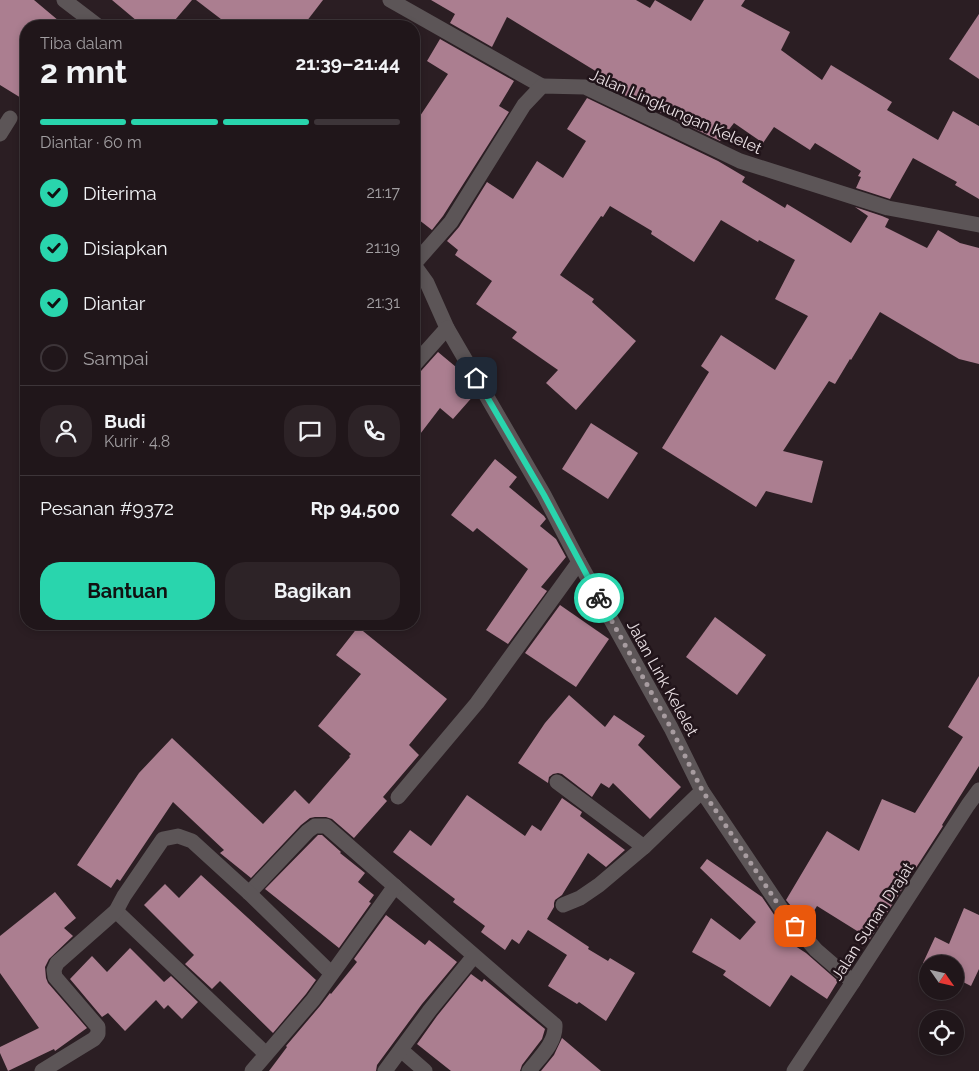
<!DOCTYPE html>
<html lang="id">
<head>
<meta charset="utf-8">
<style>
	:root { --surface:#20161a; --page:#2d2327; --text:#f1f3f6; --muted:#a29fa2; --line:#3d3539; --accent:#29d5ad }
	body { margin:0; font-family:Raleway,sans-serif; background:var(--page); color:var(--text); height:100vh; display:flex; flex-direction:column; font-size:19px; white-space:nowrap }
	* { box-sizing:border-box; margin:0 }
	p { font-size:16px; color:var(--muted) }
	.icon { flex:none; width:28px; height:28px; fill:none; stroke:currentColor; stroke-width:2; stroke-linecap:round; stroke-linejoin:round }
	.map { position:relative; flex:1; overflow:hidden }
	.sheet { position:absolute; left:20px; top:20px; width:400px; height:610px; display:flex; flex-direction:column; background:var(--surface); border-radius:20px; box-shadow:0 2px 8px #0003,0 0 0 1px var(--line) }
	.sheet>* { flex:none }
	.needle { width:32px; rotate:124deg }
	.fabs { position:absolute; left:919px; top:955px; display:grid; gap:10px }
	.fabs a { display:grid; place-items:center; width:45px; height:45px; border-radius:50%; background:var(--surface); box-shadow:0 2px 8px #0003,0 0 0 1px var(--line); font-size:25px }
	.pin { position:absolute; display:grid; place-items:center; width:42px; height:42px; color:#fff; margin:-21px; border-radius:10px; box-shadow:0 2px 8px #0006 }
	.courier { position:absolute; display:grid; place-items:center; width:50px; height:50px; margin:-25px; border:4px solid #29d5ad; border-radius:50%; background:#fff; color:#222; box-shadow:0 1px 6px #0007 }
	.overview em { font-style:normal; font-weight:700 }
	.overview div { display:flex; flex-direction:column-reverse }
	.overview { display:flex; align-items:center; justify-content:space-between; height:85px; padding:0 20px }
	h1 { font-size:32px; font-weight:700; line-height:38px }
	.bar { display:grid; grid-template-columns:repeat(4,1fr); gap:8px 5px; align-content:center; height:60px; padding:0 20px }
	.bar i { height:6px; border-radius:4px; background:var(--line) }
	.bar .current { background:var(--accent) }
	.bar p { grid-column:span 4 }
	.line { display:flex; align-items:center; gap:12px; padding:0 20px; border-top:1px solid var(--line) }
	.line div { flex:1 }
	.round { display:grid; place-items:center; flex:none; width:52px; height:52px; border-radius:20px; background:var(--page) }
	ol { padding:0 20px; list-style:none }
	li { display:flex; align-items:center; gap:15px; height:55px }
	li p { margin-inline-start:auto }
	li .icon { padding:5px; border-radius:50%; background:var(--accent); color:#111; stroke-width:4 }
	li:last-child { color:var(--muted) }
	li i { width:28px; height:28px; border:2px solid var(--line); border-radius:50% }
	.primary-button { display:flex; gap:10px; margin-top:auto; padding:10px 20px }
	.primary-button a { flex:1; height:58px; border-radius:20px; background:var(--accent); color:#111; font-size:20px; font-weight:700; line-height:58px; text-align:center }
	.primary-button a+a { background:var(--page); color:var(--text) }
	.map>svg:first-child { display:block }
	.building { fill:#ab7e90 }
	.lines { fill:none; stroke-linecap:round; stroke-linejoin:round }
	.street { stroke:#5c5557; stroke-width:15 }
	.done { stroke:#a79ca0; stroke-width:5; stroke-dasharray:0 9 }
	.route { stroke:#29d5ad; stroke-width:6 }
	.labels { text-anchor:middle; stroke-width:5; stroke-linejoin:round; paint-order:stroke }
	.street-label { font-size:16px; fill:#eae0e4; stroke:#21141a }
</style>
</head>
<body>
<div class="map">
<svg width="979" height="1071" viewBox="0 0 979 1071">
	<rect width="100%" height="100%" fill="#2b1e23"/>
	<!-- building -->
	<g class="building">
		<polygon points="0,0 34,0 65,26 26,26 26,101 0,85"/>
		<polygon points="112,0 192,0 170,26 143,26"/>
		<polygon points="196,0 323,0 303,26 230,26"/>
		<polygon points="431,0 636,0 650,8 655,0 691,21 704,0 745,0 741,6 790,32 781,50 822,80 831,65 892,102 887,110 938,140 953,111 979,126 979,199 955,185 957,182 913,158 890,199 856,188 861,177 858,176 861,171 815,143 810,150 774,127 763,143 734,123 720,141 597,82 602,75 507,17 492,47 450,23 455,14"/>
		<polygon points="979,14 979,79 949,59"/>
		<polygon points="440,39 514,81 499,106 509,112 443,216 432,230 414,216 414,125 448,74 427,61"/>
		<polygon points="587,98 718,161 745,177 742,182 785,208 787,204 851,243 868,216 855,207 882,216 889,219 885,227 927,248 938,230 960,243 979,248 979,364 959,359 880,312 851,360 850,359 835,384 829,381 783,451 823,461 812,503 766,491 756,507 662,448 709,372 701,366 721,335 775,370 808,316 775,299 795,260 759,240 758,242 721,220 694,262 651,234 652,231 610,206 603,217 601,216 560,275 594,299 592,302 636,341 576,410 546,383 558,370 512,338 517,332 476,304 492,281 455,255 458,250 447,241 459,227 487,182 513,199 537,161 563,178 586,141 567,129"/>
		<polygon points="438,352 462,372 475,394 453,419 440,408 414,442 414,374 417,374 421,371"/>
		<polygon points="591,423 638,453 608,499 562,469"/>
		<polygon points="495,459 517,477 509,487 544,516 546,519 540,526 556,539 566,557 541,587 547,591 508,644 486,630 528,569 477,528 473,532 451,515"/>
		<polygon points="560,605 609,639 576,687 525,653"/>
		<polygon points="715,617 766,655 737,695 686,657"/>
		<polygon points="358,627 447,699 409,745 419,755 383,797 387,801 354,838 332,819 326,817 315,817 310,818 301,825 251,878 220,853 224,850 173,802 120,881 117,879 111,888 77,865 139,773 172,738 263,824 295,790 309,804 350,757 349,756 351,754 318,726 361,674 336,655"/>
		<polygon points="979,676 979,766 942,825 943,826 870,939 817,906 806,924 786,900 827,831 859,851 882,799 915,813 963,737 948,727"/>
		<polygon points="569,695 605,727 614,715 645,736 638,745 681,787 650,819 613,783 609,788 601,783 592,797 562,774 558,773 553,774 549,777 548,783 518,763 545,723"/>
		<polygon points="467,795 525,836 532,825 541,831 562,798 582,812 580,816 625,850 606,867 588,853 562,895 555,900 554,903 554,907 547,919 589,947 588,949 608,961 610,958 635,973 606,1021 579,1002 577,1004 548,986 567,955 528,930 519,944 512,939 505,950 481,932 485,926 453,902 455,899 393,852 410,830 431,846"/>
		<polygon points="318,835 322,835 341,852 340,853 365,873 358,882 374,895 369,902 371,903 339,948 265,889"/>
		<polygon points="707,859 762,897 777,919 795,940 792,944 806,953 838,981 827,999 791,975 770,1007 723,975 726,971 692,952 711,918 740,940 756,922 700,868"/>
		<polygon points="201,875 316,980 306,994 273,1033 220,981 212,989 185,964 194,955 144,905 165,884 179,898"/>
		<polygon points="55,892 76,918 64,928 73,936 49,959 45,967 46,978 48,983 87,1028 55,1051 54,1049 8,1071 0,1053 0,1047 39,1028 0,973 0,936"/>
		<polygon points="964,908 979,915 979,969 971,986 955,978 955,964 928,964 928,965 923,963 935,937 949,944"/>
		<polygon points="386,915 425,945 429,940 457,962 422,1004 377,1065 376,1071 269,1071 287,1047 286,1046 320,1006 330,993 331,994 357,962 354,959"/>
		<polygon points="130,948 164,982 171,976 198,1002 182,1019 168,1005 164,1009 156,1000 125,1031 108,1013 102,1017 70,979 92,956 107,972"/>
		<polygon points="471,974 482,982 484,979 545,1029 542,1039 522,1065 520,1071 451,1071 417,1044 437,1016"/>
		<polygon points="562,1038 601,1071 541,1071 554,1055"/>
	</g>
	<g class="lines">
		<!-- street -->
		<g class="street">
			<polyline points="64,0 98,26"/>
			<polyline points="390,0 542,86"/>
			<polyline points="0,134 10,118"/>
			<polyline points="414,264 451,222 524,105 542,86 585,87 740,161 888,208 979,225"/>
			<polyline points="414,265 427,283 447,328 544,495 579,562 671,728 702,791 784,913 816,950 853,982"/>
			<polyline points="414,365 447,328"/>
			<polyline points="557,782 644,847"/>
			<polyline points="398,797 477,703 579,562"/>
			<path d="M 249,893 L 308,831 L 315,826 L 326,826 C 403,893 478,960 555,1025 C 556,1043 539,1058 529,1071"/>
			<polyline points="563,905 580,898 599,885 644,847 702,791"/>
			<polyline points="116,911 266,1054"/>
			<polyline points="401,1050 425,1071"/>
			<polyline points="42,1071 94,1039 98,1034 98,1027 55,977 54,970 57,963 116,911 124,896 163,839 178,836 192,841 249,893 331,973"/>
			<polyline points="252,1071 313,1000 395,886"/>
			<polyline points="385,1071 430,1010 474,956"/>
			<polyline points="794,1071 853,982 968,805 979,790"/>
		</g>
	</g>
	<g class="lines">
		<!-- done -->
		<polyline class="done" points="599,598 671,728 702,790 784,913 795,926"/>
		<!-- route -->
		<polyline class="route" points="476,378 544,495 599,598"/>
	</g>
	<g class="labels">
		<!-- street labels -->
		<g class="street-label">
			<text transform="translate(676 111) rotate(24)" y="6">Jalan Lingkungan Kelelet</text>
			<text transform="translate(663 678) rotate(61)" y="6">Jalan Link Kelelet</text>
			<text transform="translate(872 921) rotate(-57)" y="6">Jalan Sunan Drajat</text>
		</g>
	</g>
</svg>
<div class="fabs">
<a><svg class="needle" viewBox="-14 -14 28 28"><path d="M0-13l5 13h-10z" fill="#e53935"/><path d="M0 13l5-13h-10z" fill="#a29fa2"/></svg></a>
<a><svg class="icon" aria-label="locate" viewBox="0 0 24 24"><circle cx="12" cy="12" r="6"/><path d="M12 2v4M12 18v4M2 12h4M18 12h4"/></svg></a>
</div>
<div class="pin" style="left:795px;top:926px;background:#ea580c"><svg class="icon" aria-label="bag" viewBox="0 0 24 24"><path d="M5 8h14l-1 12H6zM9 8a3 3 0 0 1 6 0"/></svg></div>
<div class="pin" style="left:476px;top:378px;background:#1f2937"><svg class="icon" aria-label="home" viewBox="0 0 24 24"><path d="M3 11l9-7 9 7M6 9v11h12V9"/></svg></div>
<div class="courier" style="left:599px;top:598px"><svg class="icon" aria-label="bike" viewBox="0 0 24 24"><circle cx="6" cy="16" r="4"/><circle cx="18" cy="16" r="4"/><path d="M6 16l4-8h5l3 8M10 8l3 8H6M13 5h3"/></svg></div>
<section class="sheet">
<div class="overview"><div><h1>2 mnt</h1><p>Tiba dalam</p></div><em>21:39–21:44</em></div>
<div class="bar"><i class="current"></i><i class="current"></i><i class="current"></i><i></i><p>Diantar · 60 m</p></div>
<ol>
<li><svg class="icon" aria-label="check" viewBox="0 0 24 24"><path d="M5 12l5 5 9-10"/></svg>Diterima<p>21:17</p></li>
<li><svg class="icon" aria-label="check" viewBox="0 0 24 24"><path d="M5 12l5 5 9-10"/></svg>Disiapkan<p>21:19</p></li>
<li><svg class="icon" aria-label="check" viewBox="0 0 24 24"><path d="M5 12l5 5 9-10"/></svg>Diantar<p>21:31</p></li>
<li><i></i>Sampai</li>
</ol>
<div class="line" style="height:90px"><a class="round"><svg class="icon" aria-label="person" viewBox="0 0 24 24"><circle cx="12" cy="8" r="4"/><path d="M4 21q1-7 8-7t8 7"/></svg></a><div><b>Budi</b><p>Kurir · 4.8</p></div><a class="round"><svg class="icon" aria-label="chat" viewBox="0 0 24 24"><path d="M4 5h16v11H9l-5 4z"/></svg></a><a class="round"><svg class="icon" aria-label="phone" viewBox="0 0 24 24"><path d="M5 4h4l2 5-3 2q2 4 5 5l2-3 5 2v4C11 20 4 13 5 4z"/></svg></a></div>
<div class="line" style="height:65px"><div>Pesanan #9372</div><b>Rp 94,500</b></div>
<div class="primary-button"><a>Bantuan</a><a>Bagikan</a></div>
</section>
</div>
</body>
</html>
